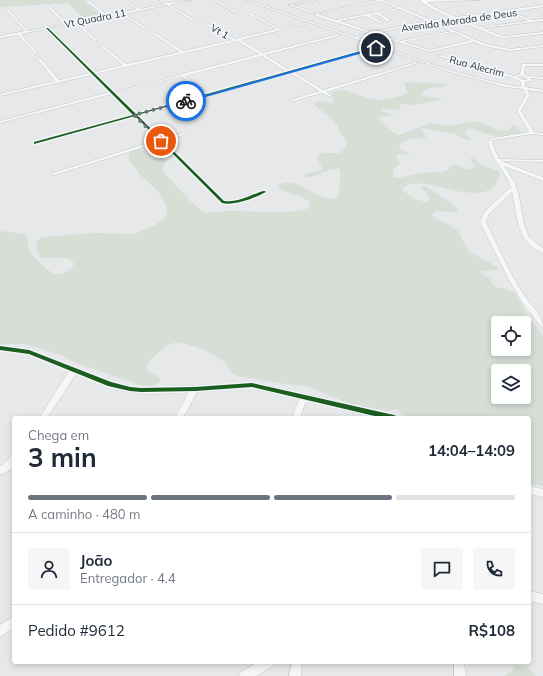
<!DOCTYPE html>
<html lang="pt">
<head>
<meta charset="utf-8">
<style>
	:root { --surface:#fff; --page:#f6f6f7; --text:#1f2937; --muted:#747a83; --line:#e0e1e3; --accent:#6c737f }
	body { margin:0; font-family:Mulish,sans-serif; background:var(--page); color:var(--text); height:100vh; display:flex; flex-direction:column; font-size:15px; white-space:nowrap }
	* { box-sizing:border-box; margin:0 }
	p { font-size:13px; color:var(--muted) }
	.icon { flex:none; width:22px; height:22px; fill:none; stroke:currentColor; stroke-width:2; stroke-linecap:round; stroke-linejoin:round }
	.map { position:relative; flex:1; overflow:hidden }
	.side { position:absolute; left:12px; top:416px; width:519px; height:248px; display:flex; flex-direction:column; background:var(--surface); border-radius:4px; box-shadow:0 2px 6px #0003 }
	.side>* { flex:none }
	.controls { position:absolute; left:491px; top:316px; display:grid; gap:8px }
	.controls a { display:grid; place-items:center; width:40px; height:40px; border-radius:4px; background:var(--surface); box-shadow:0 2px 6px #0003; font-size:20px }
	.pin { position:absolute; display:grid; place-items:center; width:34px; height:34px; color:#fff; margin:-17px; border:2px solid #fff; border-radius:50%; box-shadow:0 1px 4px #0007 }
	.courier { position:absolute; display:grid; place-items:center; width:40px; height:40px; margin:-20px; border:3px solid #1a73e8; border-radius:50%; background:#fff; color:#222; box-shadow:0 1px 5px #0007 }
	.summary em { font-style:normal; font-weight:700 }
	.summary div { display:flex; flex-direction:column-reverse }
	.summary { display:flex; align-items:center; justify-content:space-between; height:68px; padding:0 16px }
	h1 { font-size:26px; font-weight:700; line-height:30px }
	.bar { display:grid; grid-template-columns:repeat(4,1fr); gap:6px 4px; align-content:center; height:48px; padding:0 16px }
	.bar i { height:5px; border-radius:3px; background:var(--line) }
	.bar .active { background:var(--accent) }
	.bar p { grid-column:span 4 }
	.line { display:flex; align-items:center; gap:10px; padding:0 16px; border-top:1px solid var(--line) }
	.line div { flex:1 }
	.round { display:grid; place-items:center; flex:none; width:42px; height:42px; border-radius:4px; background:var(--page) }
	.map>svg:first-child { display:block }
	.green { fill:#d6ded6; fill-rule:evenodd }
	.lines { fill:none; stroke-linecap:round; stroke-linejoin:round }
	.minor-casing { stroke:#c4c6c8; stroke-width:1 }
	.minor { fill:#f5f6f7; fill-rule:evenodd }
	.cycleway-casing { stroke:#f4f6f9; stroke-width:3 }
	.cycleway { fill:#1b5e20; fill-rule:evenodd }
	.route { fill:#1a73e8 }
	.done { stroke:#6c737f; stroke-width:4; stroke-dasharray:0 7.2 }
	.labels { text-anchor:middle; stroke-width:3.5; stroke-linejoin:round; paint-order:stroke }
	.far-street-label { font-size:10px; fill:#2b3445; stroke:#f4f6f9 }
</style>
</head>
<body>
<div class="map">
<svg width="543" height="676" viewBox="0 0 543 676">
	<rect width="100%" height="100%" fill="#e6e8ea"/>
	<!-- green -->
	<g class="green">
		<polygon points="0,0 82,0 101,15 83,18 68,3 0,7"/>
		<path d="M 404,82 L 437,83 L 448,85 C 440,89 428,85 422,92 L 422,95 C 429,98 436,96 443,99 L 414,105 L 400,104 L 399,110 L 382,109 L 382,111 L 396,116 L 382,116 L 378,119 L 394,133 L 399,135 L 432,123 L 449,126 L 473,121 L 482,123 L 500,131 L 509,130 L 513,124 L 522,132 C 513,136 496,137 487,134 C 479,132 476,128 468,129 L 465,132 L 471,139 L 469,141 L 455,134 L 422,128 L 420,130 L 424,133 L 426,137 L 425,138 L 409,139 L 398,146 L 411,156 L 402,154 L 397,155 L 396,156 L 400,164 C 394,168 392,170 393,177 L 398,178 L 421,173 L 443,172 L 449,169 L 453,164 L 467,169 L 472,169 L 476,166 L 470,160 L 472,157 L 479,164 L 499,171 L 500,175 C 498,178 497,183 495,186 C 472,208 415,168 402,190 L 415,199 L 426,202 L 430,198 L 421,186 L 426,186 L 455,206 L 458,210 L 456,212 L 436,211 L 432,215 L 435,219 L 446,223 L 458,231 L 469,251 L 497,267 L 498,270 C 492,272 484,269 479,272 L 489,278 L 495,287 L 507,289 L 515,293 L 531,320 L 543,336 L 543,486 L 529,484 L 529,418 L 407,418 L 397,409 L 387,411 L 350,404 L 307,386 L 284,384 L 237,376 C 230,372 230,369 225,363 C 219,355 183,340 174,343 C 167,345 161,350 156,355 C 151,359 146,363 147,370 L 158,376 L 161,382 L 154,385 L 143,386 L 76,363 L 63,356 L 42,349 L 24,344 L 0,344 L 0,231 L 25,234 C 29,239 26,243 29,249 C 32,256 49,274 57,274 C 63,275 70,270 73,266 L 74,263 L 68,258 L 41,258 L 37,250 L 36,243 L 41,237 L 95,233 L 133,234 L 152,227 L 164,219 L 167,213 L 167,207 L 158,191 L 142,177 L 129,160 L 129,154 L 137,146 L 154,159 L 167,159 L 162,170 L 191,202 L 204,212 C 212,213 220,211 228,211 C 245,210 298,216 310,207 L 310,202 C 300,194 288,195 278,187 L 278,186 C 298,172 317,206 338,197 C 339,195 341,172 340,169 C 328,167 316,179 302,177 L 307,173 L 323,170 L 317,158 L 318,155 L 323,153 L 340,153 L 346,147 L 347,142 C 341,135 340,129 335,122 C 329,116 321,111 315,105 L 315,102 C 322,99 328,104 334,103 L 331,93 C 344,85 357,96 371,99 C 382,101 397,98 408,93 ZM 498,323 L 524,323 L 524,349 L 498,349 ZM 498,371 L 524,371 L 524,397 L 498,397 Z"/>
		<polygon points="515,665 526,667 536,676 504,676 511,672"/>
	</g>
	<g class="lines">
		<!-- minor casing -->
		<g class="minor-casing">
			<g id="minor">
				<path d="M 85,0 L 88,0 L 108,15 L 137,9 L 124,0 L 127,0 L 140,9 L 165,4 L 159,0 L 162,0 L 168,3 L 191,0 L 170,5 L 193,19 L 192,21 L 167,5 L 125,14 L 148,29 L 147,31 L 122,14 L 78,23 L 97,40 L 96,42 L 75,23 L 49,28 L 94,72 L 123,65 L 100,46 L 101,44 L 126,64 L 180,52 L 153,34 L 154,32 L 183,51 L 232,40 L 204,24 L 205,22 L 235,39 L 277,29 L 248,14 L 249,12 L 280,29 L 304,23 L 306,24 L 241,40 L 263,53 L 339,34 L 339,36 L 265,55 L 291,71 L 377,47 L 377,49 L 294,72 L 323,90 L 416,62 L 419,63 L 326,92 L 331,95 L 331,97 L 330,97 L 322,93 L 290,102 L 290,100 L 319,91 L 290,73 L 138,116 L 162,139 L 184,133 L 184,135 L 164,141 L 225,201 L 236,200 L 264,190 L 267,192 C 256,199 234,206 221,203 L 160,142 L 55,175 L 53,175 L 53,173 L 158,140 L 134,117 L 37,144 L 33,143 L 132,115 L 112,94 L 0,123 L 0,121 L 110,92 L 92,75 L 0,96 L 0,94 L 55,81 L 38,60 L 38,58 L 40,58 L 59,80 L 90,73 L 46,29 L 21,34 L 37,53 L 36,55 L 18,35 L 0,38 L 0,36 L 25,31 L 7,11 L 8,9 L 28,31 L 64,24 L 47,7 L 48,5 L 67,23 L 105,16 ZM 237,41 L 259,54 L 114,92 L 95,74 ZM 262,56 L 287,72 L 208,93 L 185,76 ZM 181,76 L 205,94 L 136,114 L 115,93 Z"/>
				<polygon points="213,0 216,0 237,12 235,13"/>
				<path d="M 245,0 L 249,0 L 355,37 L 369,33 L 316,16 L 314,14 L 378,0 L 383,0 L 431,20 L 452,18 L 436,11 L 421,2 L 421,0 L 480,0 L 427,2 L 438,9 L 456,17 L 543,5 L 543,7 L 512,12 L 532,20 L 543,19 L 543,21 L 483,28 L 499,35 L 505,36 L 543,32 L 543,34 L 505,38 L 497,37 L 455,19 L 434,22 L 486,44 L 510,49 L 543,45 L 543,47 L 510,51 L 484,46 L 474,42 L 430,52 L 372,34 L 358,38 C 411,56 466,79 521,87 L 521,82 L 513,78 L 438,56 L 441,55 L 514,76 L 520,74 L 522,64 L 543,64 L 543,66 L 525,66 L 524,74 L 528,76 L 543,77 L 543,79 L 531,78 L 531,81 L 525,82 L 525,87 L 543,90 L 543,92 L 527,90 L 530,95 L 521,111 L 534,132 L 543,133 L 543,135 L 532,134 L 494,140 L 492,142 L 499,159 L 543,160 L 543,162 L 501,161 L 543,177 L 543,181 L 504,166 L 515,183 L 519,196 L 524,224 L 529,237 L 543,248 L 543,253 C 515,242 518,216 512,192 L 489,214 L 486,222 C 499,248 510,275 527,299 C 534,309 543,315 543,328 L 541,327 L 522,302 L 509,280 L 480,222 L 484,212 L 511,187 C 505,170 492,160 488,142 L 493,138 L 529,132 L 517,111 L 526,95 L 523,89 L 506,87 L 453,73 ZM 381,1 L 397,8 L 336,20 L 318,14 ZM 399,9 L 427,21 L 372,32 L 340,21 L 366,16 L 380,23 L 391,20 L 379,13 ZM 509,12 L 528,21 L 480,27 L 459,18 ZM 376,14 L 386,20 L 380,21 L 370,15 ZM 430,22 L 451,31 L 400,41 L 376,33 ZM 453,32 L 471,40 L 430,50 L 404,42 ZM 522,76 L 528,79 L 523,80 L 517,77 Z"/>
				<polygon points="312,0 318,0 293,5 314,12 313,14 289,5"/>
				<path d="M 0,345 L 29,349 L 111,381 L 130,386 L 141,387 L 195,386 L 252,382 L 394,414 L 397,415 L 398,418 L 379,418 L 306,401 L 300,418 L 292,418 L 299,399 L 252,388 L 197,392 L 183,418 L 175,418 L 189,392 C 170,393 148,396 129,392 C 111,388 93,381 76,374 L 47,418 L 39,418 L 69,371 L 28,355 L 0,351 Z"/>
				<path d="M 14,454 C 14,468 13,470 0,475 L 0,466 C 7,463 9,456 14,454 Z"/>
				<polygon points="529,486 543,489 543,497 529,494"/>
				<polygon points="529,591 543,594 543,604 529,601"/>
				<polygon points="14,616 14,628 0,637 0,625"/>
				<polygon points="258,662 274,662 273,666 256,676 239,676 241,672"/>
				<polygon points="292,662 302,662 301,676 289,676"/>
				<polygon points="454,662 464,662 466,676 454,676"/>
			</g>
		</g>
		<!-- minor -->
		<use href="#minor" class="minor"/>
		<!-- cycleway casing -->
		<g class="cycleway-casing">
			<g id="cycleway">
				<path d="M 46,28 L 48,28 L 136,114 L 375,47 L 377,48 L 137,115 L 224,201 C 237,203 251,195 263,191 L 265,191 L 266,192 C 255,198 234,206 222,203 L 135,116 L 34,144 L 34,142 L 133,115 Z"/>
				<polygon points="0,346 29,350 111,382 130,387 141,388 195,387 252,383 394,415 396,416 397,418 383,418 252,387 195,391 141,392 130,391 108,386 29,354 0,350"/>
			</g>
		</g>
		<!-- cycleway -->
		<use href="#cycleway" class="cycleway"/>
	</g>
	<!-- route -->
	<polygon class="route" points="376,47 377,49 188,102 185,101"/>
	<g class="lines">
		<!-- done -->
		<polyline class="done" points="161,141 134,115 186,101"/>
	</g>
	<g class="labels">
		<!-- far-street labels -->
		<g class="far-street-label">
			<text transform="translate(95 18) rotate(-11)" y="4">Vt Quadra 11</text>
			<text transform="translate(459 20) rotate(-8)" y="4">Avenida Morada de Deus</text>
			<text transform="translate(220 31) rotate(30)" y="4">Vt 1</text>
			<text transform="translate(477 66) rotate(15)" y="4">Rua Alecrim</text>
		</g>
	</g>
</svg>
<div class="controls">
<a><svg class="icon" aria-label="locate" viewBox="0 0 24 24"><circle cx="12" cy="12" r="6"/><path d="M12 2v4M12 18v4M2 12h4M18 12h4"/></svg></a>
<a><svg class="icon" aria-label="layers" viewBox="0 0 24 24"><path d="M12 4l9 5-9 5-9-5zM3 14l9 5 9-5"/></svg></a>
</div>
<div class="pin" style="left:161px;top:141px;background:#ea580c"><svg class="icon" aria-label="bag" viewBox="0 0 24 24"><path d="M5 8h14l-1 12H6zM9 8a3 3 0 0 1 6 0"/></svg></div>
<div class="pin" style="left:376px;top:48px;background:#1f2937"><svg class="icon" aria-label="home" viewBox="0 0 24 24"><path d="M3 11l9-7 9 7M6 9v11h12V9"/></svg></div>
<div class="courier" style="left:186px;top:101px"><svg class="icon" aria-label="bike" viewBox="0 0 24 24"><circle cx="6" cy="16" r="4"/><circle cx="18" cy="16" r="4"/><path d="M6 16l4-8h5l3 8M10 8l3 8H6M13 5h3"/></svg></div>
<section class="side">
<div class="summary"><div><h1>3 min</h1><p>Chega em</p></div><em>14:04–14:09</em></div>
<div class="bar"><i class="active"></i><i class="active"></i><i class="active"></i><i></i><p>A caminho · 480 m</p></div>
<div class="line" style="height:72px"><a class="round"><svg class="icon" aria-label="person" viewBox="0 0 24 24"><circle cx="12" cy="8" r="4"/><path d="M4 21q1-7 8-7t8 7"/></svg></a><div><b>João</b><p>Entregador · 4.4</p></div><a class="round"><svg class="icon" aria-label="chat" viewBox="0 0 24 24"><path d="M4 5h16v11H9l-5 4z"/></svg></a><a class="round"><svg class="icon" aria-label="phone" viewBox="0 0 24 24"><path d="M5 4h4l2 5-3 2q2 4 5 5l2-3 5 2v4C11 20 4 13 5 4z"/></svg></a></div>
<div class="line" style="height:52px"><div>Pedido #9612</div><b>R$108</b></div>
</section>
</div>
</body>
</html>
